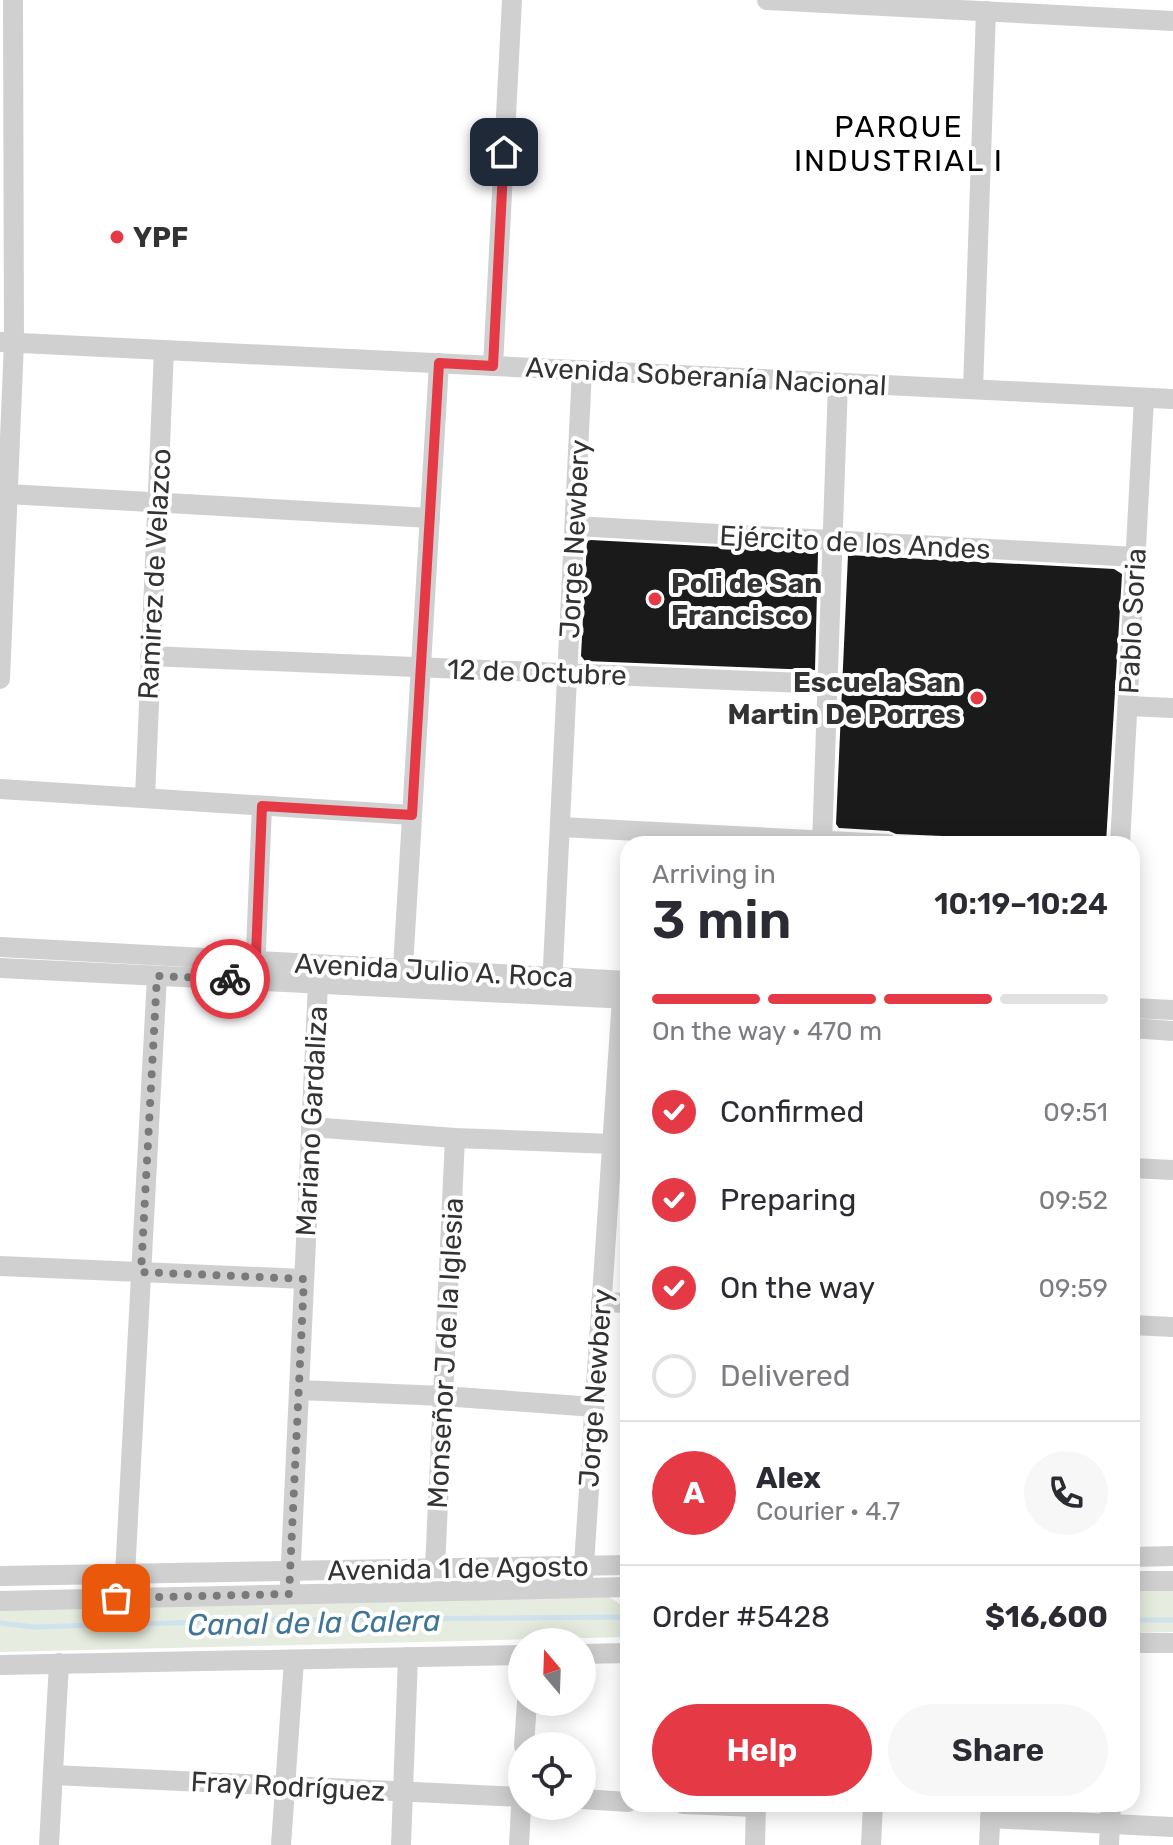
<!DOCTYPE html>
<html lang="en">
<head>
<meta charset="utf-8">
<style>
	:root { --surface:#fff; --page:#f7f7f7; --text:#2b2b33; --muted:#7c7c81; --line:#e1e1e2; --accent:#e63946 }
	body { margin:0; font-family:Rubik,sans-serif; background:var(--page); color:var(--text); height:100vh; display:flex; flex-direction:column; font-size:30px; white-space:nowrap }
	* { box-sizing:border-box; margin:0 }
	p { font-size:26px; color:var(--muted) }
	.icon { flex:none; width:44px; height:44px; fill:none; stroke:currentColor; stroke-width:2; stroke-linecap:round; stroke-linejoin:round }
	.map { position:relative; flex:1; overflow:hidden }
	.sheet { position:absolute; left:620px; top:836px; width:520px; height:976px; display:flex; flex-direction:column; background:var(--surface); border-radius:24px; box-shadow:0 4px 20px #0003 }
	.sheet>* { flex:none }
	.needle { width:52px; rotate:341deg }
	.buttons { position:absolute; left:508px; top:1628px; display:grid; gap:16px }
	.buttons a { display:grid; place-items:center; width:88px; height:88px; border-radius:50%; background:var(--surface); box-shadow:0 4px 20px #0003; font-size:40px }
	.pin { position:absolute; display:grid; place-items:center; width:68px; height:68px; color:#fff; margin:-34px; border-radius:16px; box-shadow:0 4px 12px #0006 }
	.courier { position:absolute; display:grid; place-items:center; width:80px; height:80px; margin:-40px; border:6px solid #e63946; border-radius:50%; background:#fff; color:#222; box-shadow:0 2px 10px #0007 }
	.headline em { font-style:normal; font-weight:600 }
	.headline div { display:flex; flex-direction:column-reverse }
	.headline { display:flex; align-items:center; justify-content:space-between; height:136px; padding:0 32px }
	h1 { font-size:52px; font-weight:600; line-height:60px }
	.bar { display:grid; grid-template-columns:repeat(4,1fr); gap:12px 8px; align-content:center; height:96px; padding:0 32px }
	.bar i { height:10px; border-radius:6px; background:var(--line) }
	.bar .active { background:var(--accent) }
	.bar p { grid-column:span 4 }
	.line { display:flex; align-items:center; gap:20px; padding:0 32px; border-top:2px solid var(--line) }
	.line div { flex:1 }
	.round { display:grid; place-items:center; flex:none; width:84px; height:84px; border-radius:42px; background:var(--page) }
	ol { padding:0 32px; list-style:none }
	li { display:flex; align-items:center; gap:24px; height:88px }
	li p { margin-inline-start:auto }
	li .icon { padding:8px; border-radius:50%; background:var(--accent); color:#fff; stroke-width:4 }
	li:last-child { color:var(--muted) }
	li i { width:44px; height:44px; border:4px solid var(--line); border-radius:50% }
	.action { display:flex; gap:16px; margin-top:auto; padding:16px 32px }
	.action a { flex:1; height:92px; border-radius:48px; background:var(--accent); color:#fff; font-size:32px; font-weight:600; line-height:92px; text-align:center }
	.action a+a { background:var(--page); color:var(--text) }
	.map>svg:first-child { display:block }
	.green { fill:#e6ecdf }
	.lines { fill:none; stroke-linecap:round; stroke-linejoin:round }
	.stream { stroke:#cfe2ee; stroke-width:5 }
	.building { fill:#1a1a1a }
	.minor { stroke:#d0d0d0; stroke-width:20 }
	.done { stroke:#7a7a7a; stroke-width:8; stroke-dasharray:0 14.4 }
	.route { stroke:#e63946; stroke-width:10 }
	.poi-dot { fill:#e63946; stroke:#fff; stroke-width:3 }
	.labels { text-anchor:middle; stroke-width:8; stroke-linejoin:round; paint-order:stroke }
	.poi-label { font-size:28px; font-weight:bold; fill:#333; stroke:#fff; text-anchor:start }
	.street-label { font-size:28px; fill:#333; stroke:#fff }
	.neighbourhood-label { font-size:30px; letter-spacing:2px; fill:#000; stroke:#fff }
	.water-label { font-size:30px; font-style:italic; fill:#3f7597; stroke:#fff }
</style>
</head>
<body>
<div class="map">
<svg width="1173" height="1845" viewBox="0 0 1173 1845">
	<rect width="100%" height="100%" fill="#fff"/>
	<!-- green -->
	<g class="green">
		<polygon points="1173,1587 1173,1632 1132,1633 1132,1588"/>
		<polygon points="609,1597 628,1609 628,1637 0,1652 0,1607"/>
	</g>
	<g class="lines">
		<!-- stream -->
		<g class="stream">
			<polyline points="1132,1620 1173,1620"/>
			<polyline points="0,1623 33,1627 274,1620 628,1617"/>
		</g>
	</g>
	<!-- building -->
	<g class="building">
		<polygon points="591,540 818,552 815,670 585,661 581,656 587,541"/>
		<polygon points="848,555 1114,569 1122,574 1106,843 896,834 889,831 839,828 836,824"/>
	</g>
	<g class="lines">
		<!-- minor -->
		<g class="minor">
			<polyline points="767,0 1173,21"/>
			<polyline points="0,342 1173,399"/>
			<polyline points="493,366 512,0"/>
			<polyline points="973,389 986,11"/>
			<polyline points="8,494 430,518"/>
			<polyline points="575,526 1136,557"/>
			<polyline points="150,656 827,684"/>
			<polyline points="0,679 14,342 13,0"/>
			<polyline points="1128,706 1173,708"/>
			<polyline points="0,789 412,815"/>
			<polyline points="145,798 164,350"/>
			<polyline points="560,827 888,844"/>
			<polyline points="822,844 838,383"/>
			<polyline points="1120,844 1144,398"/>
			<polyline points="0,947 628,981"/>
			<polyline points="0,968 628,999"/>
			<polyline points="403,968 439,363"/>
			<polyline points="255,973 262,806"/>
			<polyline points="552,987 582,370"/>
			<polyline points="1132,1008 1173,1010"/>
			<polyline points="1132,1028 1173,1031"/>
			<polyline points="311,1127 455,1138 612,1144"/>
			<polyline points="1132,1168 1173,1170"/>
			<polyline points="0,1266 304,1279"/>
			<polyline points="601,1302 628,1303"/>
			<polyline points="1132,1325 1173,1327"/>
			<polyline points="299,1390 443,1396 594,1407"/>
			<polyline points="1132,1557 1173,1556"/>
			<polyline points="435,1568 455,1138"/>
			<polyline points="125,1575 157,976"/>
			<polyline points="0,1576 628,1565"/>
			<polyline points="583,1579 622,998"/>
			<polyline points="1132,1581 1173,1581"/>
			<polyline points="290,1583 318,984"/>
			<polyline points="0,1601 628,1587"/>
			<polyline points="1132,1643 1173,1643"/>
			<polyline points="582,1654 628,1653"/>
			<polyline points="0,1665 522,1655"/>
			<polyline points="524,1746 527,1702"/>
			<polyline points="53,1775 522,1797"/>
			<polyline points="582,1799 628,1802"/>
			<polyline points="683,1804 756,1807"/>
			<polyline points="990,1818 1173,1827"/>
			<polyline points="49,1845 59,1663"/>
			<polyline points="281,1845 294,1660"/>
			<polyline points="401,1845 408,1657"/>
			<polyline points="519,1845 522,1788"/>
			<polyline points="755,1845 756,1804"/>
			<polyline points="871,1845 873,1804"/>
			<polyline points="989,1845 991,1804"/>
			<polyline points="1109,1845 1111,1804"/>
		</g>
	</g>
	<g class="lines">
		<!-- done -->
		<polyline class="done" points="116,1598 289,1594 304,1279 141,1272 157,976 230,979"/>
		<!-- route -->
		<polyline class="route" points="230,979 255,980 262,806 412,815 439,363 493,366 504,152"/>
	</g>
	<!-- markers -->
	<g class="poi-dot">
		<circle cx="117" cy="237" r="8"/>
		<circle cx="655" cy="599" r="8"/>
		<circle cx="977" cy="698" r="8"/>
	</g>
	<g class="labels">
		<!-- poi labels -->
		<g class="poi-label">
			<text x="133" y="247">YPF</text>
			<text x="671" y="593">Poli de San<tspan x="671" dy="32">Francisco</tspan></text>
			<text x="961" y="692" text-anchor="end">Escuela San<tspan x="961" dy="32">Martin De Porres</tspan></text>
		</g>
		<!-- street labels -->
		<g class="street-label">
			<text transform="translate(706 376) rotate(3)" y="10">Avenida Soberanía Nacional</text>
			<text transform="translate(574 539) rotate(-87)" y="10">Jorge Newbery</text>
			<text transform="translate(855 542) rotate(3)" y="10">Ejército de los Andes</text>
			<text transform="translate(154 574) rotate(-87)" y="10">Ramirez de Velazco</text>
			<text transform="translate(1132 621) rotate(-87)" y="10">Pablo Soria</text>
			<text transform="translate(537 672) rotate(2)" y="10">12 de Octubre</text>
			<text transform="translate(434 970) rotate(3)" y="10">Avenida Julio A. Roca</text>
			<text transform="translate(311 1121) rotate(-87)" y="10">Mariano Gardaliza</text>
			<text transform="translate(445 1353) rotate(-87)" y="10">Monseñor J de la Iglesia</text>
			<text transform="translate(595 1388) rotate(-86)" y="10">Jorge Newbery</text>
			<text transform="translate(458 1568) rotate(-1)" y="10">Avenida 1 de Agosto</text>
			<text transform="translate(288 1786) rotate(3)" y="10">Fray Rodríguez</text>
		</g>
		<!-- neighbourhood labels -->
		<g class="neighbourhood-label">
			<text x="899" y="137">PARQUE<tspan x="899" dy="34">INDUSTRIAL I</tspan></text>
		</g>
		<!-- water labels -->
		<g class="water-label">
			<text transform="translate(314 1623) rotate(-1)" y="10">Canal de la Calera</text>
		</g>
	</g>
</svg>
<div class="buttons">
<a><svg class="needle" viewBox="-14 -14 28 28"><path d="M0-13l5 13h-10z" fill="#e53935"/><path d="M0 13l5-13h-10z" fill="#7c7c81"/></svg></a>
<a><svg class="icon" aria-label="locate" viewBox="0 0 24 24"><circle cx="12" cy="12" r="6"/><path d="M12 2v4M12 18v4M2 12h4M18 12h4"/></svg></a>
</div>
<div class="pin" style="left:116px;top:1598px;background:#ea580c"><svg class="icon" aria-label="bag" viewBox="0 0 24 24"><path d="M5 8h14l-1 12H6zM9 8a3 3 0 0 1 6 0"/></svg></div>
<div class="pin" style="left:504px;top:152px;background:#1f2937"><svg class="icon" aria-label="home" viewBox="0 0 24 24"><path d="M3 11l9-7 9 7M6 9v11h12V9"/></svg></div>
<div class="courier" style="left:230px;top:979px"><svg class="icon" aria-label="bike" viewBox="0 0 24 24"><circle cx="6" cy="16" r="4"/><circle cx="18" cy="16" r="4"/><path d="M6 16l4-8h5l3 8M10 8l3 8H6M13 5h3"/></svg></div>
<section class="sheet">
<div class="headline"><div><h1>3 min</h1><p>Arriving in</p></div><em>10:19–10:24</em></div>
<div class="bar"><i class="active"></i><i class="active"></i><i class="active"></i><i></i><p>On the way · 470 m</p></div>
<ol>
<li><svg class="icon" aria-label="check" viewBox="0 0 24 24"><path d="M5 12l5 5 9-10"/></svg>Confirmed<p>09:51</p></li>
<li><svg class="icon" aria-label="check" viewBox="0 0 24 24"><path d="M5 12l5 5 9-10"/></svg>Preparing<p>09:52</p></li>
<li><svg class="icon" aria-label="check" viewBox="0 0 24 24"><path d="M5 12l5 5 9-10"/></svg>On the way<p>09:59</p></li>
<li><i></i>Delivered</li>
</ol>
<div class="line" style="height:144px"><b class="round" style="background:var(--accent);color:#fff">A</b><div><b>Alex</b><p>Courier · 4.7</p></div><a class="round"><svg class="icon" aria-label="phone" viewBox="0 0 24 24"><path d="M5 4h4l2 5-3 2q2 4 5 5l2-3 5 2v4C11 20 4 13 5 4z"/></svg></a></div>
<div class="line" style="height:104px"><div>Order #5428</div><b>$16,600</b></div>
<div class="action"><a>Help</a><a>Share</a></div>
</section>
</div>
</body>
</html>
